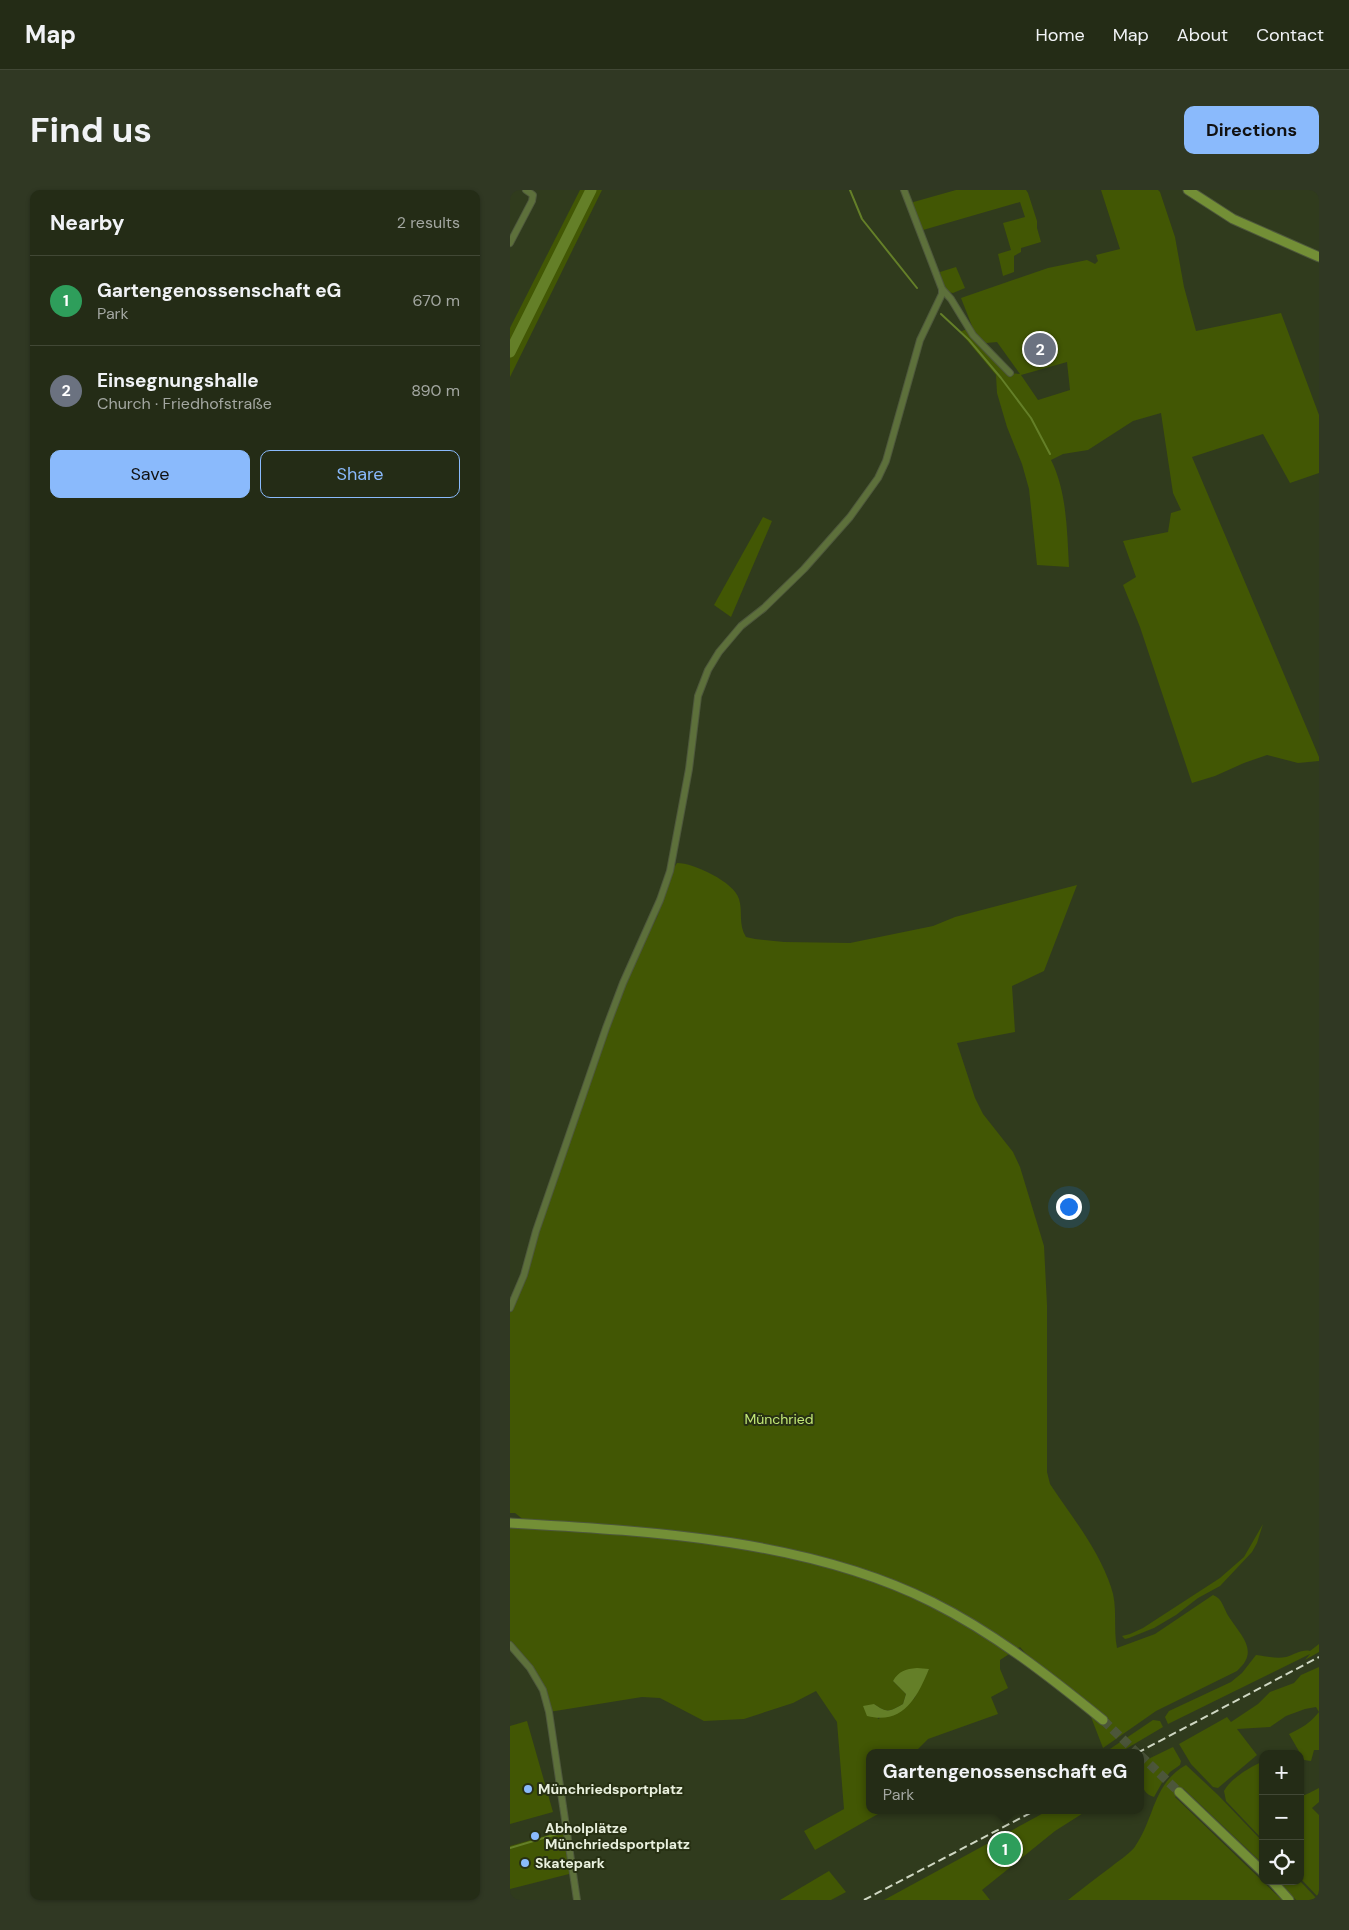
<!DOCTYPE html>
<meta charset="utf-8">
<style>
body{margin:0;font-family:"DM Sans",sans-serif;background:#303823;color:#f1f3f6}
.controls{position:absolute;right:15px;bottom:15px;display:grid;overflow:hidden;border-radius:10px;box-shadow:0 1px 4px #0004}
.controls button{width:45px;height:45px;display:grid;place-items:center;padding:0;border:0;border-bottom:1px solid #414835;background:#242c16;color:#f1f3f6;font:25px sans-serif}
.you{position:absolute;left:558px;top:1016px;width:18px;height:18px;margin:-12px;border:4px solid #fff;border-radius:50%;background:#1a73e8;box-shadow:0 0 0 8px #1a73e833}
.badge{display:grid;place-items:center;width:32px;height:32px;border-radius:50%;background:#8abafc;color:#fff;font-size:16px;font-weight:700}
.pin{position:absolute;translate:-50% -50%;border:2px solid #fff;box-shadow:0 1px 5px #0006}
.popup{position:absolute;left:356px;top:1559px;width:278px;height:65px;box-sizing:border-box;display:grid;place-content:center;border-radius:10px;background:#242c16;filter:drop-shadow(0 1px 4px #0005);font-size:16px;white-space:nowrap;color:#a3a7a1}
.popup b{font-size:19px;color:#f1f3f6}
.popup::after{content:'';position:absolute;left:50%;top:100%;margin-left:-10px;border:10px solid transparent;border-top-color:#242c16}
.list{margin:0;padding:0;list-style:none}
h2{display:flex;justify-content:space-between;align-items:center;height:65px;margin:0;padding:0 20px;font-size:21px}
h2 small{font-size:16px;font-weight:400;color:#a3a7a1}
.list li{display:grid;grid-template-columns:32px 1fr auto;gap:15px;align-items:center;box-sizing:border-box;height:90px;padding:0 20px;border-top:1px solid #414835}
.list b{display:block;font-size:19px;white-space:nowrap}
.list p{margin:0;font-size:16px;white-space:nowrap;color:#a3a7a1}
.list em{font-size:16px;font-style:normal;color:#a3a7a1}
.actions{display:flex;gap:10px;padding:15px 20px}
.actions a{flex:1;padding:11px 0;border:1px solid #8abafc;border-radius:10px;text-align:center;font-size:18px;color:#8abafc}
.actions .main{background:#8abafc;color:#111}
.icon{flex:none;width:28px;height:28px;fill:none;stroke:currentColor;stroke-width:2;stroke-linecap:round;stroke-linejoin:round}
.map{position:relative;flex:none;width:809px;height:1710px;overflow:hidden;border-radius:10px}
header{display:flex;align-items:center;gap:30px;box-sizing:border-box;height:70px;padding:0 25px;background:#242c16;border-bottom:1px solid #414835}
header strong{font-size:24px}
nav{display:flex;gap:28px;margin-inline-start:auto;font-size:18px}
.intro{display:flex;align-items:center;justify-content:space-between;box-sizing:border-box;height:120px;padding:0 30px}
h1{margin:0;font-size:35px}
.button{padding:12px 22px;border-radius:10px;background:#8abafc;color:#111;font-size:18px;font-weight:700}
main{display:flex;gap:30px;padding:0 30px}
aside{flex:1;background:#242c16;border-radius:10px;box-shadow:0 1px 4px #0004}
.map>svg:first-child{display:block}
</style>
<header>
<strong>Map</strong>
<nav><a>Home</a><a>Map</a><a>About</a><a>Contact</a></nav>
</header>
<div class="intro"><h1>Find us</h1><a class="button">Directions</a></div>
<main>
<aside>
<h2>Nearby<small>2 results</small></h2>
<ul class="list">
<li><span class="badge" style="background:#2e9e5b">1</span><div><b>Gartengenossenschaft eG</b><p>Park</p></div><em>670 m</em></li>
<li><span class="badge" style="background:#6b7280">2</span><div><b>Einsegnungshalle</b><p>Church · Friedhofstraße</p></div><em>890 m</em></li>
</ul>
<div class="actions"><a class="main">Save</a><a>Share</a></div>
</aside>
<div class="map">
<svg width="809" height="1710" viewBox="0 0 809 1710">
<rect width="100%" height="100%" fill="#303b1d"/>
<g fill="#425704" fill-rule="evenodd">
<path d="M70 0H92L0 187V138Z"/>
<path d="M446 0H516L518 3 527 31V38L531 52 511 58V62L504 66V82L493 86 488 64 501 60 493 33 515 27 510 12 413 40 400 13Z"/>
<path d="M591 0H648L650 2 665 47 674 97 686 141 771 123 809 225V283L780 293 753 244 682 267 809 567V571L788 573 757 565 734 573 705 586 682 593 630 437 613 395 626 387 613 351 658 342 661 323 671 320 663 303 651 223 623 231 578 260 553 264 541 270C557 302 557 341 559 377L527 375 519 299 512 274 497 237 487 203 486 185 450 142 459 138 499 183 510 184 487 152 476 153 464 141 451 108 538 78 577 70 585 74 588 71 586 65 610 59ZM557 172 560 200 528 210 511 185Z"/>
<path d="M446 77 455 98 443 103 438 102 433 95 430 82Z"/>
<path d="M253 327 262 331 221 427 204 415Z"/>
<path d="M167 673C184 673 224 692 229 709 233 722 228 734 236 747L245 749 274 752 340 753 423 736 445 727 567 695 534 781 502 796 505 842 447 853 465 908 473 924 503 962 510 977 534 1056 537 1115V1282L540 1294C562 1327 589 1360 601 1397 608 1416 603 1438 607 1458L645 1444 703 1405C713 1409 713 1418 719 1427 731 1446 750 1461 727 1481L646 1521 593 1558 581 1527 587 1531 592 1530 593 1524 519 1467 510 1457 490 1470V1479L498 1498 481 1507 488 1524 418 1549 404 1563H360V1620H375L305 1660 294 1641 334 1619 327 1532 306 1501 283 1513 234 1529 194 1531 150 1508 132 1507 39 1522 33 1500 0 1455V1333L19 1334 5 1323H0V1120L114 793 147 727 163 679ZM419 1479 404 1509 368 1529 364 1514C377 1523 379 1522 393 1514L396 1504 383 1491Z"/>
<path d="M753 1334 747 1353 742 1362 710 1396 688 1408 666 1425 644 1438 619 1448 615 1449 612 1446 620 1444 633 1438 710 1388 734 1367Z"/>
<path d="M809 1454V1462L795 1470 800 1464 658 1534 655 1527 659 1521 721 1492 732 1483 746 1465C756 1466 765 1469 776 1467 784 1465 792 1459 800 1461Z"/>
<path d="M809 1477V1560H804L801 1571 794 1570 779 1544C792 1538 800 1533 809 1522L806 1517 795 1519 776 1526 760 1537 727 1539 747 1565 708 1598 703 1597 681 1574 669 1554 717 1527 721 1532 748 1514 760 1502 784 1493 791 1485Z"/>
<path d="M643 1530 650 1531 653 1537 609 1563H594Z"/>
<path d="M17 1531 43 1622 0 1634V1536Z"/>
<path d="M663 1557 671 1571 670 1575 660 1582 653 1591 644 1607C629 1603 630 1585 630 1573Z"/>
<path d="M753 1571V1650L716 1611 714 1601C721 1588 739 1578 753 1571Z"/>
<path d="M676 1575 708 1605 753 1652V1674L673 1598 665 1607 772 1710H558C572 1699 586 1688 601 1677 608 1671 618 1665 624 1658 645 1629 642 1594 676 1575Z"/>
<path d="M809 1598V1612L802 1618 809 1625V1708L790 1688V1606C798 1605 802 1601 809 1598Z"/>
<path d="M539 1620H578L545 1641 472 1700 480 1710H374Z"/>
<path d="M57 1641 63 1683 0 1699V1656L49 1642Z"/>
<path d="M319 1681 336 1702 321 1710H270Z"/>
<path d="M768 1691H790L808 1710H786Z"/>
</g>
<path fill="#647f28" d="M407 1478 419 1479C407 1508 393 1535 357 1526L353 1516 364 1514C377 1523 379 1522 393 1514L396 1504 383 1491C389 1481 395 1479 407 1478Z"/>
<g fill="none" stroke-linecap="round" stroke-linejoin="round">
<g stroke="#647f28" stroke-width="2">
<path d="M340 0 352 29 407 98"/>
<path d="M431 124 459 150 491 188 521 228 540 264"/>
<path d="M0 1658 47 1644"/>
</g>
<path stroke="#647f28" stroke-width="11" d="M0 162 81 0"/>
<g stroke="#4c563a" stroke-width="9" stroke-dasharray="9 4.5" stroke-linecap="butt">
<path d="M593 1530 627 1563"/>
<path d="M630 1565 669 1602"/>
</g>
<g stroke="#4e583c" stroke-width="8">
<g id="minor">
<path d="M394 0 432 99 441 109 463 145 500 183"/>
<path d="M0 53 22 11 23 5 16 0"/>
<path d="M0 1118 14 1085 26 1041 96 838 113 793 150 710 160 681 179 579 188 506 198 480 209 462 231 436 254 418 294 379 340 327 368 288 376 271 410 150 432 104V99"/>
<path d="M0 1455 20 1478 33 1500 39 1522 67 1710"/>
</g>
</g>
<g stroke="#4e583c" stroke-width="11">
<g id="secondary">
<path d="M678 0 723 29 809 67"/>
<path d="M0 1333C138 1341 296 1349 422 1412 484 1443 539 1486 593 1530"/>
<path d="M669 1602 753 1682"/>
<path d="M762 1691 779 1710"/>
</g>
</g>
<use href="#minor" stroke="#5d703b" stroke-width="6"/>
<use href="#secondary" stroke="#738f36" stroke-width="9"/>
<g stroke="#cfd7c3" stroke-width="2" stroke-dasharray="8 4" stroke-linecap="butt">
<path d="M627 1563 809 1467"/>
<path d="M354 1710 526 1620"/>
</g>
</g>
<g fill="#8abafc" stroke="#273013" stroke-width="2">
<circle cx="18" cy="1599" r="5"/>
<circle cx="25" cy="1646" r="5"/>
<circle cx="15" cy="1673" r="5"/>
</g>
<g text-anchor="middle" stroke-width="4" stroke-linejoin="round" paint-order="stroke">
<g font-size="14" fill="#c3e978" stroke="#273013">
<text x="269" y="1234">Münchried</text>
</g>
<g font-size="14" font-weight="bold" fill="#e9f0de" stroke="#273013" text-anchor="start">
<text x="28" y="1604">Münchriedsportplatz</text>
<text x="35" y="1643">Abholplätze<tspan x="35" dy="16">Münchriedsportplatz</tspan></text>
<text x="25" y="1678">Skatepark</text>
</g>
</g>
</svg>
<div class="controls">
<button>+</button>
<button>−</button>
<button><svg class="icon" aria-label="locate" viewBox="0 0 24 24"><circle cx="12" cy="12" r="6"/><path d="M12 2v4M12 18v4M2 12h4M18 12h4"/></svg></button>
</div>
<div class="you"></div>
<div class="pin badge" style="left:495px;top:1659px;background:#2e9e5b">1</div>
<div class="popup"><b>Gartengenossenschaft eG</b>Park</div>
<div class="pin badge" style="left:530px;top:159px;background:#6b7280">2</div>
</div>
</main>
